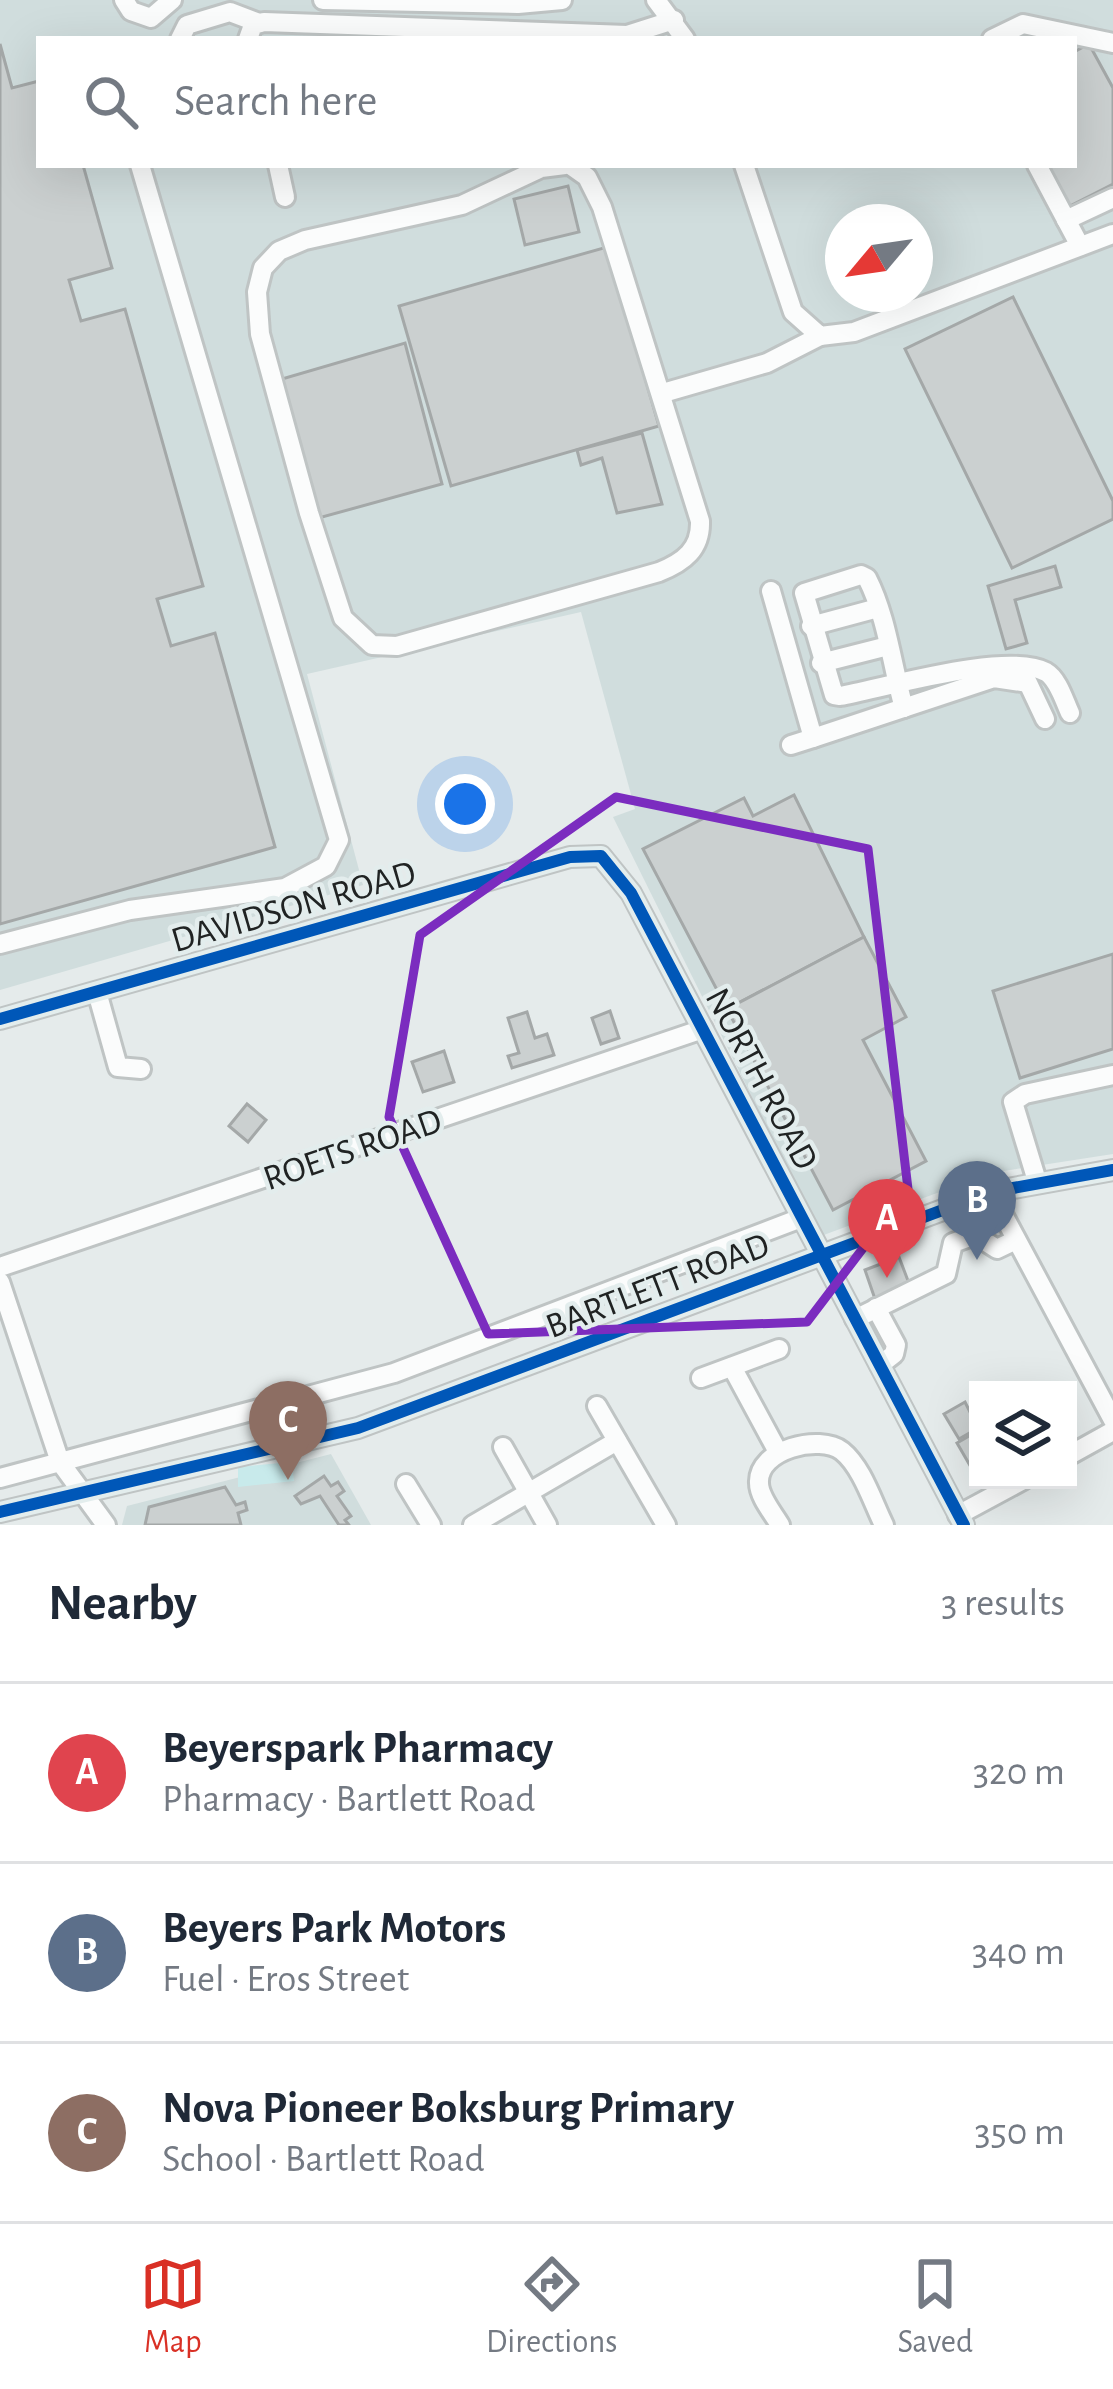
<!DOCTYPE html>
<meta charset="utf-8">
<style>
body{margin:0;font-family:"Alegreya Sans",sans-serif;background:#f6f6f7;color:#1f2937}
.controls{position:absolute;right:36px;bottom:36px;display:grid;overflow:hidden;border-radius:0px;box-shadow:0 12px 48px #0002}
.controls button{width:108px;height:108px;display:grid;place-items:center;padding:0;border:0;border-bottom:3px solid #e0e1e3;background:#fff;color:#1f2937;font:60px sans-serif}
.compass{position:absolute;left:825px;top:204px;width:108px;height:108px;border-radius:50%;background:#fff;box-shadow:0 12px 48px #0002;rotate:241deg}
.you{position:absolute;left:465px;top:804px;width:42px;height:42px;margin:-30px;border:9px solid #fff;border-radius:50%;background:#1a73e8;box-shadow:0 0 0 18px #1a73e833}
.badge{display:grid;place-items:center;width:78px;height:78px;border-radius:50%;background:#d93025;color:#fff;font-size:39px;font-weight:700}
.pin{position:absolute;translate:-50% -99px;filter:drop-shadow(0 3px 6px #0008)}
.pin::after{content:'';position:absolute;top:63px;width:42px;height:36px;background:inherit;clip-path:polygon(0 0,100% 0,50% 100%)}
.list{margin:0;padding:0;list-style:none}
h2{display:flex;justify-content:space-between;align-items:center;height:156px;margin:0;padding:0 48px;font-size:51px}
h2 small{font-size:39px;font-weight:400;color:#747a83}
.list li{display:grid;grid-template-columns:78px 1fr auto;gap:36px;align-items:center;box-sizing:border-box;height:180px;padding:0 48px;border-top:3px solid #e0e1e3}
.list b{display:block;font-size:45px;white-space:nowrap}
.list p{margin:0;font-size:39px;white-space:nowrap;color:#747a83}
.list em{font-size:39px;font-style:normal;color:#747a83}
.icon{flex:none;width:66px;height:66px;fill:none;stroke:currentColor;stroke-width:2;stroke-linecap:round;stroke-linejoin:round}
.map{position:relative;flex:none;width:1113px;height:1525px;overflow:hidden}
.search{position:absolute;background:#fff;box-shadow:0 12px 48px #0002;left:36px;right:36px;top:36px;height:132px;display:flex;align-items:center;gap:30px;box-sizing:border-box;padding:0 42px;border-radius:0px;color:#747a83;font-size:45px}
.sheet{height:696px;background:#fff}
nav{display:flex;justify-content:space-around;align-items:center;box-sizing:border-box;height:168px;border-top:3px solid #e0e1e3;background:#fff;font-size:33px;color:#747a83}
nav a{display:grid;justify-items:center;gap:6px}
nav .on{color:#d93025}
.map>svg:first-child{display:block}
</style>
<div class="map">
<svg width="1113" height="1525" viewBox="0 0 1113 1525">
<rect width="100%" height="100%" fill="#e5ebeb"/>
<g fill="#d0dddd" fill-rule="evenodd">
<path d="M0 0H1113V1154L991 1173 821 1236 613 817 635 809 581 612 307 674 363 885 0 990ZM39 39H1074V165H39ZM843 222H915V294H843Z"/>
<path d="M331 1454 371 1525H122L127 1506Z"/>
</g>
<path fill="#c8eaeb" d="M280 1463 293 1473 294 1481 238 1487V1467Z"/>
<g fill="#cbd0d0" stroke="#a4a8a8" stroke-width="3">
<path d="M0 44 12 88 39 81V165H83L112 268 69 280 81 321 125 309 203 586 157 599 171 646 215 633 275 847 0 924Z"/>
<path d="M1089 44 1113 88V184L1068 207 1046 165H1074V52Z"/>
<path d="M568 186 579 232 525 245 514 199Z"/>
<path d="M607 247 659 426 451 486 399 306Z"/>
<path d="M1013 297 1113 501V519L1012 568 905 349Z"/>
<path d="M405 343 442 484 315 519 275 381Z"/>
<path d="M642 433 662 504 617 513 602 458 581 465 577 450Z"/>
<path d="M1055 566 1061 587 1015 600 1027 643 1006 649 988 586Z"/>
<path d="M794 795 864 937 727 1009 643 849 744 798 753 816Z"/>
<path d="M864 937 906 1017 863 1040 926 1161 833 1210 727 1009Z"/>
<path d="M1113 954V1049L1020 1078 993 991Z"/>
<path d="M610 1011 619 1038 601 1044 592 1018Z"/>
<path d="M527 1012 535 1038 547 1034 554 1055 512 1068 508 1056 519 1053 508 1018Z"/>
<path d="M444 1051 454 1082 423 1092 412 1062Z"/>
<path d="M247 1104 266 1120 248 1142 229 1126Z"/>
<path d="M899 1257 910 1286 875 1299 865 1270Z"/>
<path d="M965 1402 978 1428 959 1439 944 1414Z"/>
<path d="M976 1432 981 1480 979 1481 957 1443Z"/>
<path d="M324 1476 331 1486 338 1482 344 1491 337 1496 351 1516 345 1520 349 1525H339L320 1496 301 1504 295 1496Z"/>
<path d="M225 1487 236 1505 245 1502 247 1510 238 1513 241 1525H145L149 1507Z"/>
</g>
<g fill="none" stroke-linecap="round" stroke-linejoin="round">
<g stroke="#bfc4c4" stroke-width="24">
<g id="minor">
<path d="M124 0 131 11 151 18 172 0"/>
<path d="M323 0 518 4 562 0"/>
<path d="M656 0 685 39"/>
<path d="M180 39 187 25 230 12 259 23"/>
<path d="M248 39 253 25 264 22 627 35 674 20"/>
<path d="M992 39 1023 24 1113 43"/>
<path d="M278 165 285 197"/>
<path d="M565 165 541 168 462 205 305 240 279 251 263 268 257 292 260 334 309 513 343 618 372 645 397 646 659 572C684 562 701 549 700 521L602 207 587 177 570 165"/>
<path d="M744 165 793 312 820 336 854 332 1113 234"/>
<path d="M1037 165 1080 246"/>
<path d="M1066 220 1113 198"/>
<path d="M663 393 767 363 820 336"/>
<path d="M771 591 813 738 791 745"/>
<path d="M811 626 878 608"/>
<path d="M821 663 888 646"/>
<path d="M904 708C892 666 887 617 867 578L861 575 804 593 834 695 840 696C884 688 1008 651 1046 672 1058 679 1064 700 1070 713"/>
<path d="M813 738 994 678 1028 683 1045 719"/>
<path d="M0 944 130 910 285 888 326 866 339 840 140 165"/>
<path d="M97 992 118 1067 141 1069"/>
<path d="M0 1019 570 857 601 856 631 893 964 1525"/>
<path d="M1037 1181 1013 1102 1025 1094 1113 1075"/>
<path d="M991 1192 1113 1420"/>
<path d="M0 1267 703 1029"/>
<path d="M0 1282 60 1462 106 1525"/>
<path d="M876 1308 896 1345 894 1354 880 1365"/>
<path d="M855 1319 946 1274 953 1243 975 1235 997 1249 1016 1240"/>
<path d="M732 1367 778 1452"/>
<path d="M701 1378 779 1349"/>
<path d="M597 1406 666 1525"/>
<path d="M503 1447 547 1525"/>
<path d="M1068 1456 1113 1431"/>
<path d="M0 1478 394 1373 801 1218"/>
<path d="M406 1484 431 1525"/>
<path d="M0 1512 358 1428 991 1192 1113 1170"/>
<path d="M958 1515 1023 1480"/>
<path d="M473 1525 617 1441"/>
<path d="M780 1525C773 1513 759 1497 759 1483 757 1449 820 1434 842 1451 862 1467 873 1503 884 1525"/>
</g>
</g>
<use href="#minor" stroke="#fbfcfc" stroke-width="18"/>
<g stroke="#e3eded" stroke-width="20">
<g id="cycleway">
<path d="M0 1019 570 857 601 856 631 893 964 1525"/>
<path d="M0 1512 358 1428 991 1192 1113 1170"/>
</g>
</g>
<use href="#cycleway" stroke="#0057b8" stroke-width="12"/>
</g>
<path fill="none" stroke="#7b2cbf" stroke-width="9" stroke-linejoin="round" d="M616 797 868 849 908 1189 807 1322 488 1334 389 1117 420 935Z"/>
<g text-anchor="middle" stroke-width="9" stroke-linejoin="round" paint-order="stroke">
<g font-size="36" fill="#202323" stroke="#e3eded">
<text transform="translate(293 905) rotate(-16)" y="13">DAVIDSON ROAD</text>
<text transform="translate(763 1078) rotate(62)" y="13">NORTH ROAD</text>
<text transform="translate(352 1148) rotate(-19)" y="13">ROETS ROAD</text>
<text transform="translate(657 1284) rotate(-21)" y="13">BARTLETT ROAD</text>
</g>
</g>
</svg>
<div class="controls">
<button><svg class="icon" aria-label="layers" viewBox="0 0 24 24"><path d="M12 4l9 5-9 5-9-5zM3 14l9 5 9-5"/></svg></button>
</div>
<svg class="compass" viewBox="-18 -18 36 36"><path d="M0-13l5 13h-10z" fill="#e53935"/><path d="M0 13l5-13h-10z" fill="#747a83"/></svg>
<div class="you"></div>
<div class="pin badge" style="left:887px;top:1278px;background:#e0444e">A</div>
<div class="pin badge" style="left:977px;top:1260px;background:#5c6f8a">B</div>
<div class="pin badge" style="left:288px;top:1480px;background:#8d6e63">C</div>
<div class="search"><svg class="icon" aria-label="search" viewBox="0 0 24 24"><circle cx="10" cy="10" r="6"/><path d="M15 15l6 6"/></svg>Search here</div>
</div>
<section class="sheet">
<h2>Nearby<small>3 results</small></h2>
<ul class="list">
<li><span class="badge" style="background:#e0444e">A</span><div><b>Beyerspark Pharmacy</b><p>Pharmacy · Bartlett Road</p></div><em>320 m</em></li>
<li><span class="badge" style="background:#5c6f8a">B</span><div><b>Beyers Park Motors</b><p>Fuel · Eros Street</p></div><em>340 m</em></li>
<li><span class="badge" style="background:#8d6e63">C</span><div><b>Nova Pioneer Boksburg Primary</b><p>School · Bartlett Road</p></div><em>350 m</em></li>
</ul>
</section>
<nav>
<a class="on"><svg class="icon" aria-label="map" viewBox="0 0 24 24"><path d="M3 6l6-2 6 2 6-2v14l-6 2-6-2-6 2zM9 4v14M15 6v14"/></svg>Map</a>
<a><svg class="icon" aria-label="directions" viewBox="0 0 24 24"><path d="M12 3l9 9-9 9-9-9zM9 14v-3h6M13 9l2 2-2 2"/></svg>Directions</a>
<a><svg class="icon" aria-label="saved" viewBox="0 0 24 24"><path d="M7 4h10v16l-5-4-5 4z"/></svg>Saved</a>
</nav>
